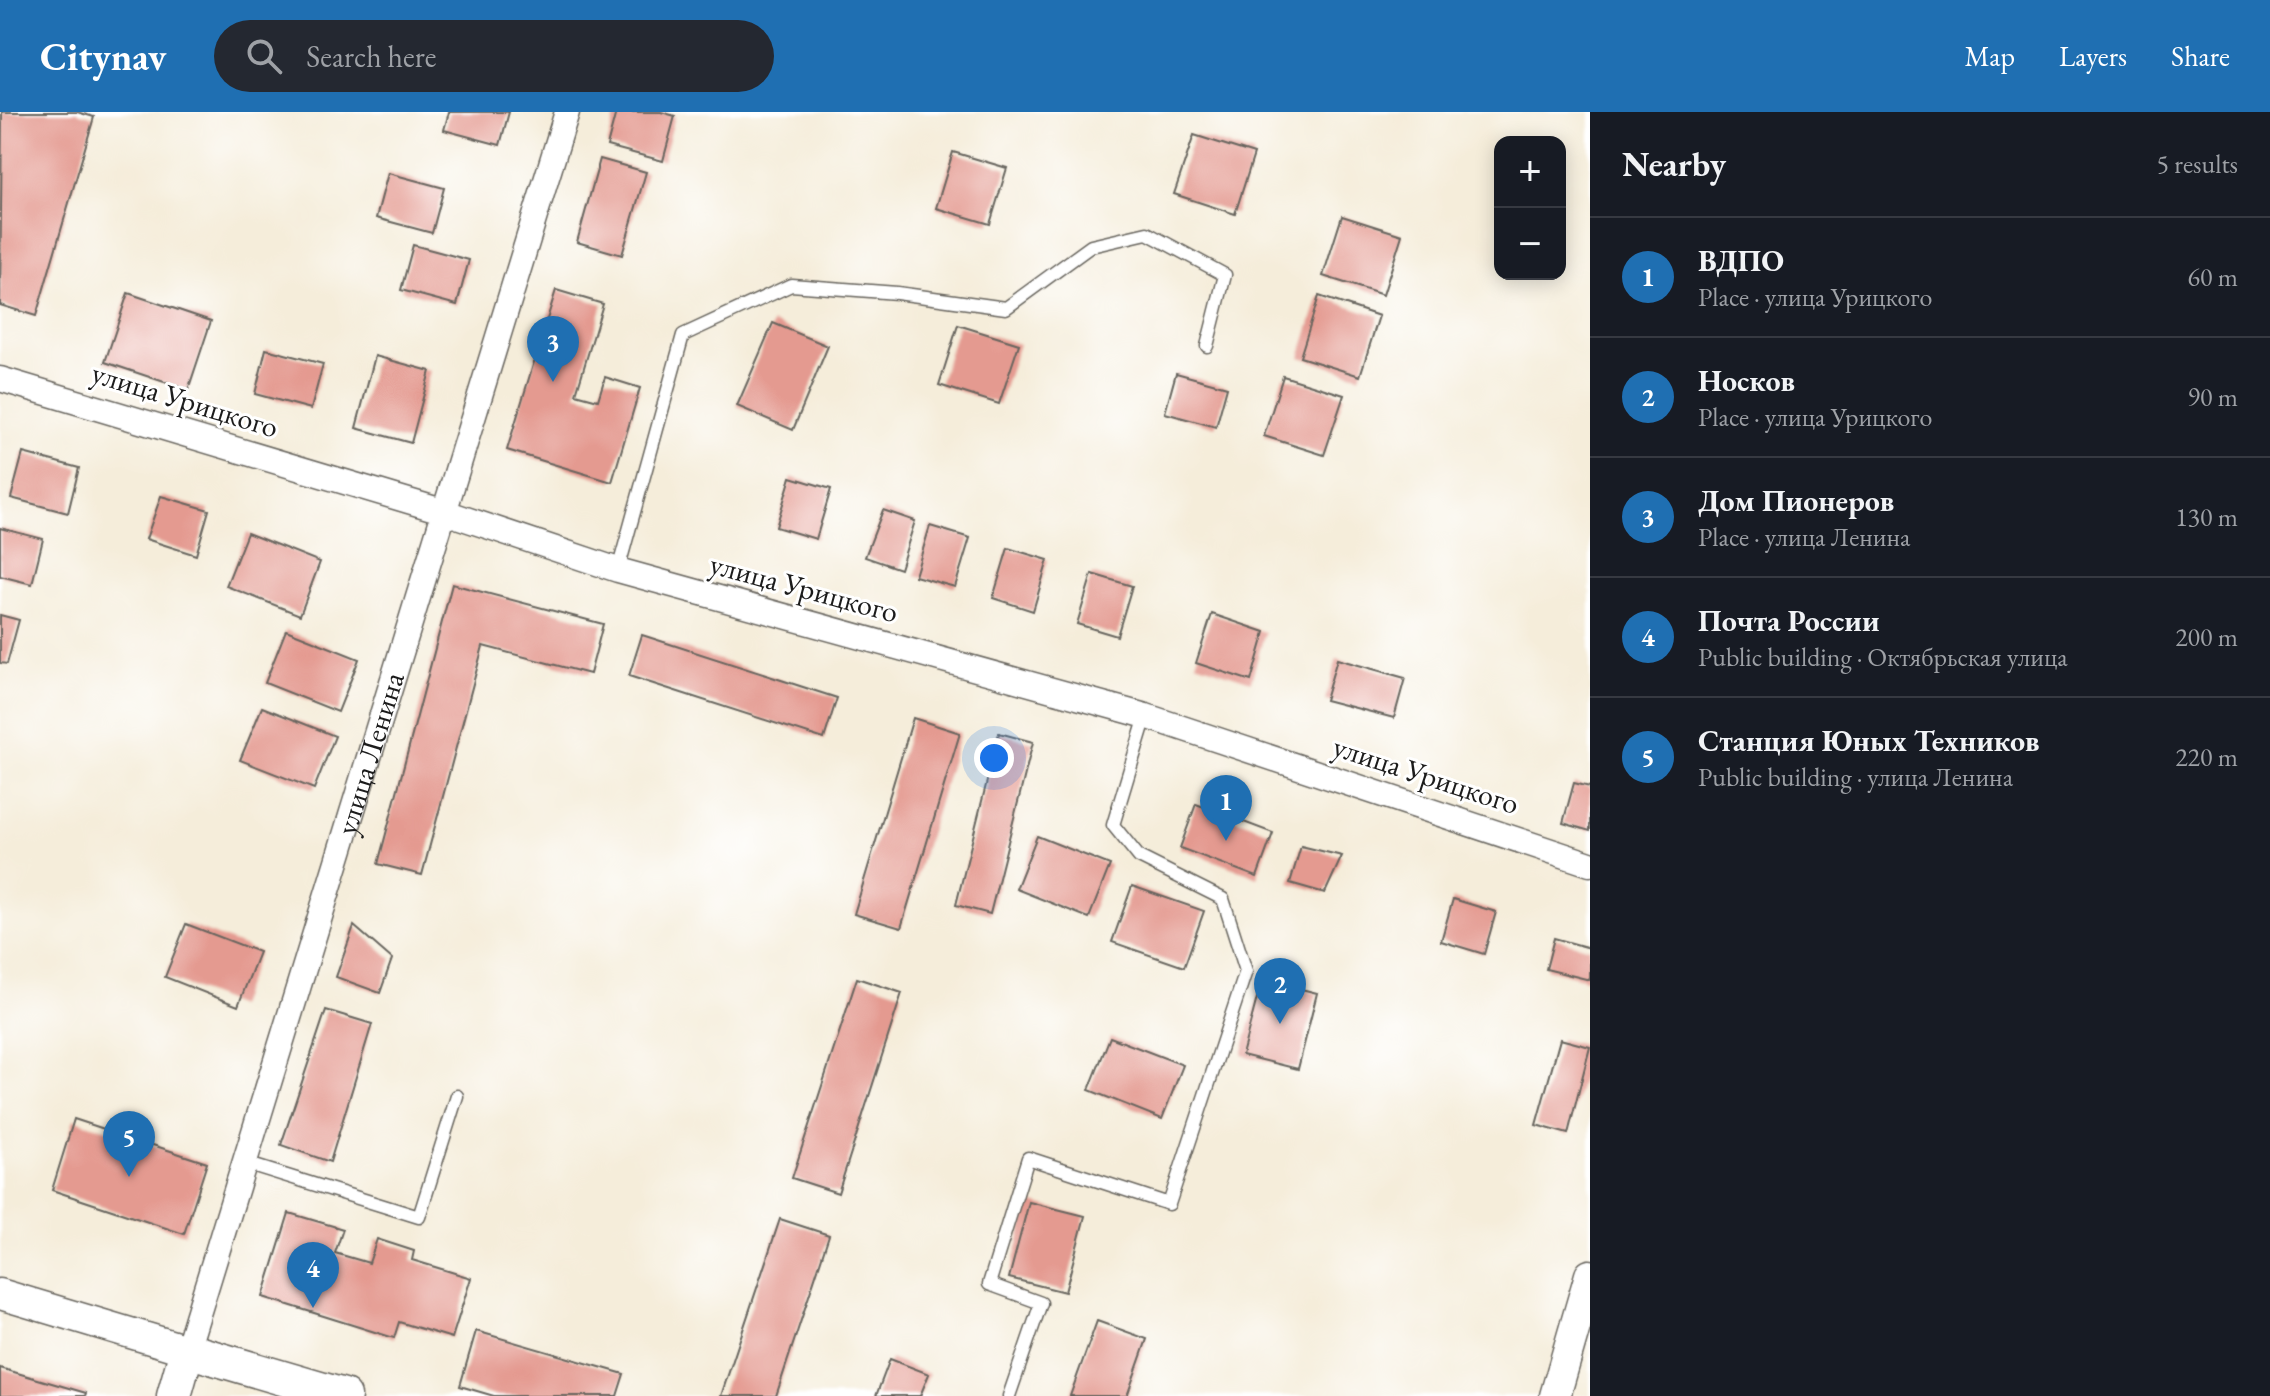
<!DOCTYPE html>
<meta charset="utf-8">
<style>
body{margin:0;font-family:"EB Garamond",serif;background:#242831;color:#f1f3f6}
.controls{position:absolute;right:24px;top:24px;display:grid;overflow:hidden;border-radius:16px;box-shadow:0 4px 20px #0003}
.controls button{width:72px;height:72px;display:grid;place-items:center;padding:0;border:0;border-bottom:2px solid #363941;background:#171b24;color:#f1f3f6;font:40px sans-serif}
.you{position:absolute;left:994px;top:646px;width:28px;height:28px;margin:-20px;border:6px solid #fff;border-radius:50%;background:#1a73e8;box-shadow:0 0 0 12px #1a73e833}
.badge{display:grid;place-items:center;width:52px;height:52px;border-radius:50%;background:#1f6fb2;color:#fff;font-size:26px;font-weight:700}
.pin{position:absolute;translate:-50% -66px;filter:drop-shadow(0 2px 4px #0008)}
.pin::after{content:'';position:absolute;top:42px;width:28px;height:24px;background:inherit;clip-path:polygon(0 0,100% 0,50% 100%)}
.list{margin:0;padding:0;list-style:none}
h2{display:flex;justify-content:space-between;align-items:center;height:104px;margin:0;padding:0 32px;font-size:34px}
h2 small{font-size:26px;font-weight:400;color:#9ea1a6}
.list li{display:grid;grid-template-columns:52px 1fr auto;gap:24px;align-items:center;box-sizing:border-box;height:120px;padding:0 32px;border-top:2px solid #363941}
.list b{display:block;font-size:30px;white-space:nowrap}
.list p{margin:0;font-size:26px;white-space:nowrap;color:#9ea1a6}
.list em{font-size:26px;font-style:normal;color:#9ea1a6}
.icon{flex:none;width:44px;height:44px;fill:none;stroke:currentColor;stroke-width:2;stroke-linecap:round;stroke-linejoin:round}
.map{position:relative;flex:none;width:1590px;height:1284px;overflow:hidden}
header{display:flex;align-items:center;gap:48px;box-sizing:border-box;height:112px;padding:0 40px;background:#1f6fb2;color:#fff}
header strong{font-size:38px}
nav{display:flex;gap:44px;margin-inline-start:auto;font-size:28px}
.search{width:560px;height:72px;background:#242831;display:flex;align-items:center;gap:20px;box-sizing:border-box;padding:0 28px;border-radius:44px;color:#9ea1a6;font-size:30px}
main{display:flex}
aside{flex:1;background:#171b24}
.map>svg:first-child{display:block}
</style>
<header>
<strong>Citynav</strong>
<div class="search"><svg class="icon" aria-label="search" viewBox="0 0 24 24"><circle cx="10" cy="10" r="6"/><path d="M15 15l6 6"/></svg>Search here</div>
<nav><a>Map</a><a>Layers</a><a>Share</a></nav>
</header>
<main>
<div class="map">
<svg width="1590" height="1284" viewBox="0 0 1590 1284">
<rect width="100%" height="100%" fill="#fff"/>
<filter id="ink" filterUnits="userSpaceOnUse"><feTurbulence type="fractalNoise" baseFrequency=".0125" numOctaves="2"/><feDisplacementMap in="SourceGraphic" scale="16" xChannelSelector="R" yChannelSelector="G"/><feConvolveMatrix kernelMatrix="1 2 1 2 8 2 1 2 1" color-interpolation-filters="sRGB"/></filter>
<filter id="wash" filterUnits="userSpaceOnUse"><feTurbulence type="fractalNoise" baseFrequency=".006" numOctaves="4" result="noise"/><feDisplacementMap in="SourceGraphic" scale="32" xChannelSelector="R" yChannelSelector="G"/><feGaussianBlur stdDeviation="1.8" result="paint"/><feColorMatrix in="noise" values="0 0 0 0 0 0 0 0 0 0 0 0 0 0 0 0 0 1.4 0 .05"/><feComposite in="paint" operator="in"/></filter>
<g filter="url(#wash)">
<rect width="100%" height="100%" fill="#f5edda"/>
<g id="blocks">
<g fill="#e49a90">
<path d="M2 0H77L94 5 36 204 0 193Z"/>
<path d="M449 0H509L500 33 444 18Z"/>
<path d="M616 0H661L675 4 663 49 607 34Z"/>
<path d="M1194 23 1254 42 1235 102 1174 82Z"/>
<path d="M953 40 1007 56 990 112 936 96Z"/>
<path d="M600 47 646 60 622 143 577 130Z"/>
<path d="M388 61 444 76 432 121 376 106Z"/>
<path d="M1342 104 1402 123 1383 183 1323 164Z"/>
<path d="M413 133 469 148 457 193 401 178Z"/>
<path d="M556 178 603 192 576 282 598 288 605 265 640 276 612 370 507 338Z"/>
<path d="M128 181 211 209 188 278 105 250Z"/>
<path d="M1319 184 1379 204 1360 264 1300 245Z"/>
<path d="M773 211 828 234 793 318 737 294Z"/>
<path d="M958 213 1019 232 999 292 939 273Z"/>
<path d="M266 237 323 252 311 297 255 282Z"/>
<path d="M375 244 430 259 411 331 356 316Z"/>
<path d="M1176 261 1227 275 1216 315 1165 301Z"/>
<path d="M1283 264 1344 283 1324 343 1264 324Z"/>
<path d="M23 341 79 356 68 401 11 386Z"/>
<path d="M791 365 831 377 816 427 776 415Z"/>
<path d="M161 384 209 398 196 443 146 427Z"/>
<path d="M883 398 915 409 900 457 865 445Z"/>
<path d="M930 414 970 426 955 475 915 464Z"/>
<path d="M0 416 43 427 32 472 0 464Z"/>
<path d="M247 421 320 450 300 503 226 474Z"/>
<path d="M1008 436 1048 448 1033 499 993 486Z"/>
<path d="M1092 462 1132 474 1117 524 1077 512Z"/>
<path d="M452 472 603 512 590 562 483 534 422 763 378 752Z"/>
<path d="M1212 502 1265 520 1251 569 1196 551Z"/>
<path d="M0 503 19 508 7 552 0 551Z"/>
<path d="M286 518 359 547 338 600 265 571Z"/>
<path d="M642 523 837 586 824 627 629 564Z"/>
<path d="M1337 547 1405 566 1394 606 1325 588Z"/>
<path d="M262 595 335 624 314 677 240 648Z"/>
<path d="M913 606 960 621 901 816 854 802Z"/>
<path d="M999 621 1033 630 990 802 956 793Z"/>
<path d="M1574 671 1590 675V719L1563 711Z"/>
<path d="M1196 692 1273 721 1257 765 1180 736Z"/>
<path d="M1037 724 1110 753 1089 806 1016 777Z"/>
<path d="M1301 734 1342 744 1325 781 1290 771Z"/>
<path d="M1132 774 1204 799 1184 855 1112 830Z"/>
<path d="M1453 787 1496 800 1484 842 1441 829Z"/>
<path d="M186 812 259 840 238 894 165 865Z"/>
<path d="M354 814 392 847 380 881 336 865Z"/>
<path d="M1554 826 1590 836V868L1546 857Z"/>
<path d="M857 866 902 881 838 1081 792 1066Z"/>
<path d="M1262 867 1317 881 1298 957 1242 943Z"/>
<path d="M326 898 372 912 330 1050 281 1033Z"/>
<path d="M1110 925 1183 953 1162 1007 1089 978Z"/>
<path d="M1560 927 1590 935 1568 1022 1536 1013Z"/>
<path d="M74 1007 207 1051 184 1122 52 1078Z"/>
<path d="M1029 1090 1085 1104 1065 1180 1009 1166Z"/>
<path d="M289 1101 343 1117 335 1141 369 1151 377 1127 414 1139 412 1148 471 1166 452 1226 399 1210 394 1226 263 1185Z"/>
<path d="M780 1107 829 1123 776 1284H721Z"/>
<path d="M1097 1209 1147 1227 1127 1284H1070Z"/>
<path d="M476 1219 624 1262 617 1284H494L460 1274Z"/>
<path d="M890 1247 929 1262 920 1284H876Z"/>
<path d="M0 1256 86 1281 85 1284H0Z"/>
</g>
</g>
</g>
<g filter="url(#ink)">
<use href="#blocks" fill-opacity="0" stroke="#68655e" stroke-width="2"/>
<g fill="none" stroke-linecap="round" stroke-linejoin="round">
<g stroke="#68655e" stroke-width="15">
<g id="service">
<path d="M618 458 683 223 791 173 897 181 1006 196 1091 134 1147 121 1225 163 1207 234"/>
<path d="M245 1051 419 1105 457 984"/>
<path d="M1009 1284 1041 1191 989 1172 1028 1046 1169 1092 1246 859 1223 787 1139 745 1113 713 1146 604"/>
</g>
</g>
<g stroke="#68655e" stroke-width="27">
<g id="minor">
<path d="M0 267 442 399 618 458 1146 604 1590 752"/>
<path id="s1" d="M187 1238 567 0"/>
</g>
</g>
<g stroke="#68655e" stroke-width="33">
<g id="tertiary">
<path d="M0 1182 187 1238"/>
<path d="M1555 1284 1590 1163"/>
</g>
</g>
<g stroke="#68655e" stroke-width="37">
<path id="secondary" d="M174 1284 187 1238 344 1284"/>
</g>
<use href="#service" stroke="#fff" stroke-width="12"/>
<use href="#minor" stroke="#fff" stroke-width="24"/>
<use href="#tertiary" stroke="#fff" stroke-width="30"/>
<use href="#secondary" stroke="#fff" stroke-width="34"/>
</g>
</g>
<g text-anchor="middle" stroke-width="6" stroke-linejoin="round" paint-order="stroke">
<g font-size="30" fill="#1c1c1c" stroke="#fff">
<text transform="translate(185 288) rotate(17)" y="10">улица Урицкого</text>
<text transform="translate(804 476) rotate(15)" y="10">улица Урицкого</text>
<text dy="10" stroke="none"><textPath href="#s1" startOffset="624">улица Ленина</textPath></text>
<text transform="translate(1426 663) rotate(18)" y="10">улица Урицкого</text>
</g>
</g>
</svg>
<div class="controls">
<button>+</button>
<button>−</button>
</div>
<div class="you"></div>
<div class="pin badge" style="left:1226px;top:729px">1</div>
<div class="pin badge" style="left:1280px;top:912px">2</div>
<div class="pin badge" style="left:553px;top:270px">3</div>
<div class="pin badge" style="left:313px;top:1196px">4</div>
<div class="pin badge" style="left:129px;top:1065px">5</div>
</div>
<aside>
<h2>Nearby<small>5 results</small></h2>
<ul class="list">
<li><span class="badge">1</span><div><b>ВДПО</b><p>Place · улица Урицкого</p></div><em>60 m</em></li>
<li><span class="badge">2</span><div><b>Носков</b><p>Place · улица Урицкого</p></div><em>90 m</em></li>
<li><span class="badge">3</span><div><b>Дом Пионеров</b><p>Place · улица Ленина</p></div><em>130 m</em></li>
<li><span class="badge">4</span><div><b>Почта России</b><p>Public building · Октябрьская улица</p></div><em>200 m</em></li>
<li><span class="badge">5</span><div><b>Станция Юных Техников</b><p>Public building · улица Ленина</p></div><em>220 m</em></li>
</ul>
</aside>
</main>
